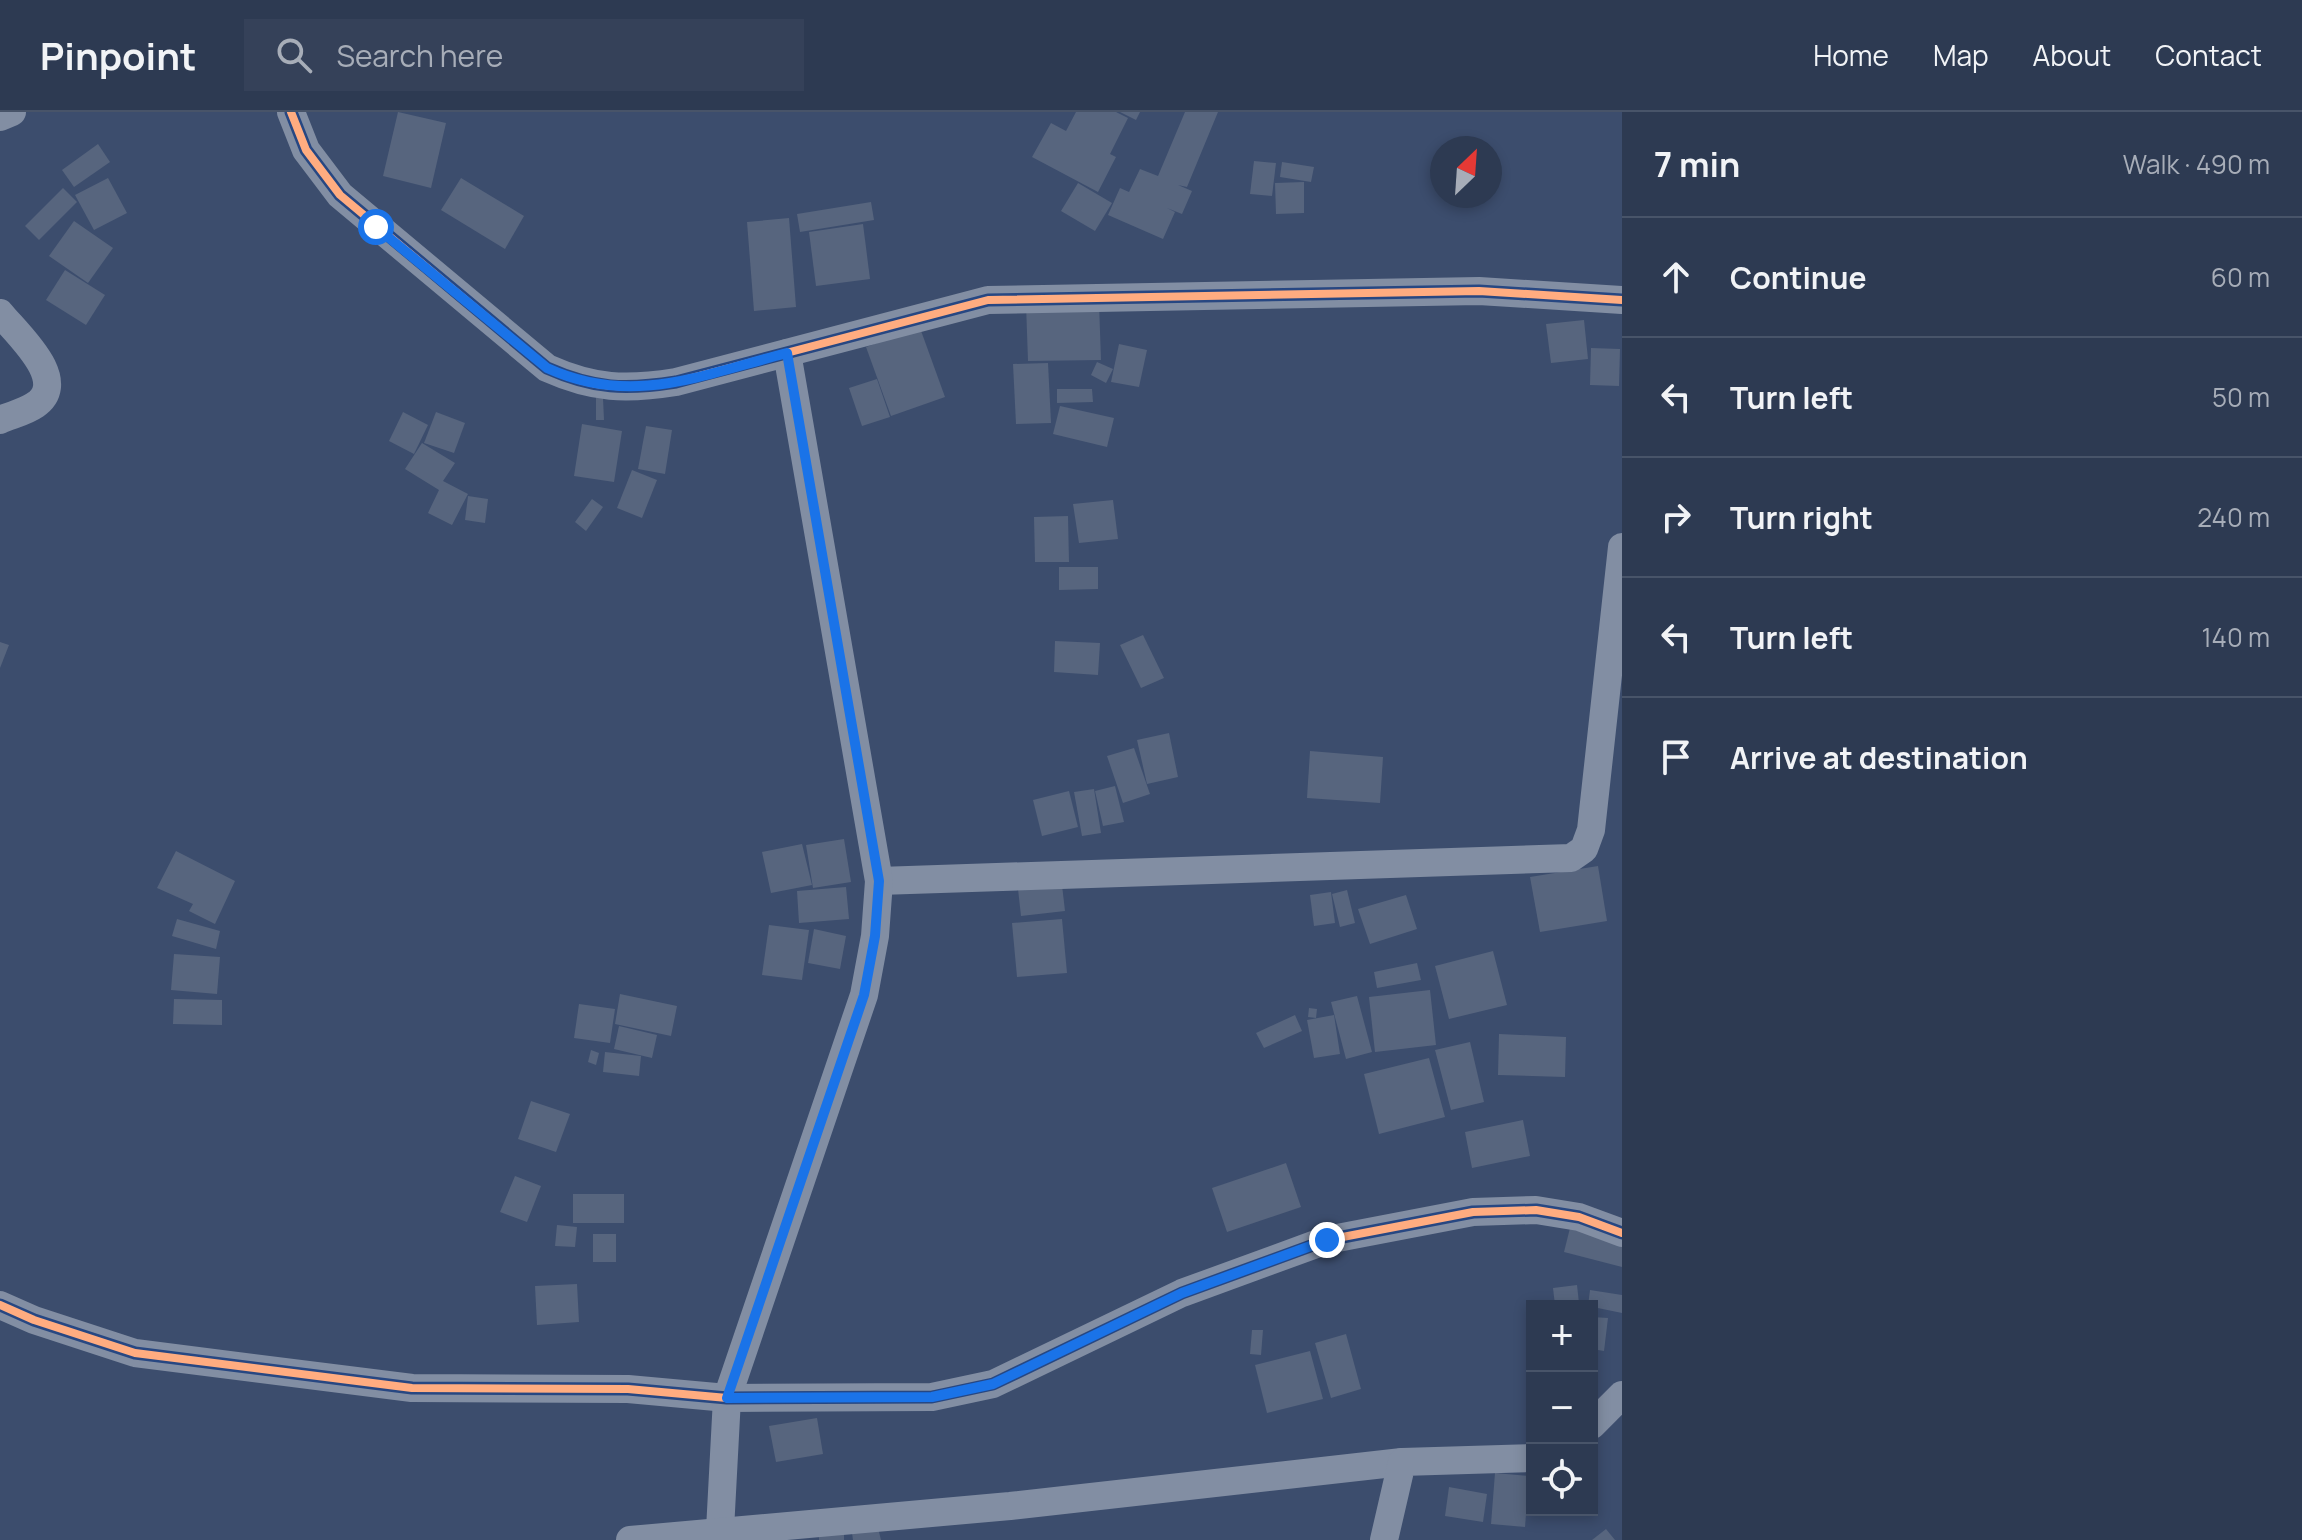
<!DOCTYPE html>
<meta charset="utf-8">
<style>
body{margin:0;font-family:Manrope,sans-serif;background:#354159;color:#f1f3f6}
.controls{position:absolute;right:24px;bottom:24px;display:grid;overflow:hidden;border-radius:0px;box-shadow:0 4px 12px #0003}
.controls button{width:72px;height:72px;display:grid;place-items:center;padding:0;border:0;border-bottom:2px solid #485469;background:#2d3a52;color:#f1f3f6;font:40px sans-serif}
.compass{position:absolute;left:1430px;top:24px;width:72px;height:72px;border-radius:50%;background:#2d3a52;box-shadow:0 4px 12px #0003;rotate:25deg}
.stop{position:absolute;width:24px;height:24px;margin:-18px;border:6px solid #1a73e8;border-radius:50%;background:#fff}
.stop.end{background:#1a73e8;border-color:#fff;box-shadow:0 2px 8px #0008}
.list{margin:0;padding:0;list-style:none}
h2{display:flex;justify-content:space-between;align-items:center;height:104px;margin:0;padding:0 32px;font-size:34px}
h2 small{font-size:26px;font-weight:400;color:#a7adb8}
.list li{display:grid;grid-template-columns:52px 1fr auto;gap:24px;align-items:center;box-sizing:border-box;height:120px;padding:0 32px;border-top:2px solid #485469}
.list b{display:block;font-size:30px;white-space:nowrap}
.list em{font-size:26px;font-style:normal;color:#a7adb8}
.icon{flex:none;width:44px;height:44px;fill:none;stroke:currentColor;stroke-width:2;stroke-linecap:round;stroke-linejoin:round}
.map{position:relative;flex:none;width:1622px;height:1428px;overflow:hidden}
header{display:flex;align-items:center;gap:48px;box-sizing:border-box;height:112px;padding:0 40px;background:#2d3a52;border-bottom:2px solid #485469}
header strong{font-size:38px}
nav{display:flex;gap:44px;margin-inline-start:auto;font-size:28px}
.search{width:560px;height:72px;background:#354159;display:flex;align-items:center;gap:20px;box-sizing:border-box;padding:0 28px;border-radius:0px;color:#a7adb8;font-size:30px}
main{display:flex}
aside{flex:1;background:#2d3a52}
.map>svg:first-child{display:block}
</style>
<header>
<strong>Pinpoint</strong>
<div class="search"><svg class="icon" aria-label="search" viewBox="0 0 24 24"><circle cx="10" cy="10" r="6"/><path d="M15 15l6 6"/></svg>Search here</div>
<nav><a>Home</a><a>Map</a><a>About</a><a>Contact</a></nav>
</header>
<main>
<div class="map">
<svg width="1622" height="1428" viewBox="0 0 1622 1428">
<rect width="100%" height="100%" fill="#3c4d6d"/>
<g fill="#57657e">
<path d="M398 0 446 11 431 76 383 64Z"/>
<path d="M1076 0H1116L1128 6 1110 42 1116 45 1098 80 1032 45 1051 11 1066 19Z"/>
<path d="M1120 0H1140L1136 8Z"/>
<path d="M1185 0H1218L1187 75 1178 73 1192 79 1182 102 1167 96 1175 100 1163 127 1108 103 1120 76 1129 80 1140 57 1158 64Z"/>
<path d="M98 32 110 50 74 75 62 58Z"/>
<path d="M1254 49 1276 51 1272 84 1250 82Z"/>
<path d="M1282 50 1314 55 1311 70 1280 65Z"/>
<path d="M108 66 127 101 94 118 75 83Z"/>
<path d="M461 66 524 104 505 137 441 98Z"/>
<path d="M1304 70V101L1276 102 1275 71Z"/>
<path d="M1078 71 1112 91 1095 119 1061 99Z"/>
<path d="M63 76 77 90 39 128 25 114Z"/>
<path d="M871 90 874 108 800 120 797 102Z"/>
<path d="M789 106 796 195 754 199 747 110Z"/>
<path d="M74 109 113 136 88 171 49 144Z"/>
<path d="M863 112 870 167 816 174 809 120Z"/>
<path d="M65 158 105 183 86 213 46 188Z"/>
<path d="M1099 191 1101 248 1028 249 1026 192Z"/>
<path d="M1584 208 1588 247 1551 251 1546 212Z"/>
<path d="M920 216 945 285 891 304 866 235Z"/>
<path d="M1119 232 1147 238 1139 275 1111 270Z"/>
<path d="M1591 236 1620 237 1619 274 1590 273Z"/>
<path d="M1097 250 1113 257 1106 271 1091 263Z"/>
<path d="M1048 251 1051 311 1016 312 1013 252Z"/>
<path d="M877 267 890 305 862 314 849 276Z"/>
<path d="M1057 277H1092L1093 290 1057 291Z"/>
<path d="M596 285 603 286 604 308H596Z"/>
<path d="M1060 294 1114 306 1107 335 1053 322Z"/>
<path d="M403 300 428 313 414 342 389 329Z"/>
<path d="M436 300 465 311 454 341 424 331Z"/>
<path d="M582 312 622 319 614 370 574 364Z"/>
<path d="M646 314 672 318 665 362 638 357Z"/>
<path d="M422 331 455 351 443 369 468 382 452 413 428 401 439 378 405 357Z"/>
<path d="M632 358 657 368 642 406 617 396Z"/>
<path d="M468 384 488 387 485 411 465 408Z"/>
<path d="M592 387 603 395 586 419 575 410Z"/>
<path d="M1113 388 1118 427 1079 431 1073 392Z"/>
<path d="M1068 404 1069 450H1035L1034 405Z"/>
<path d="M1059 455H1098V477L1059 478Z"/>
<path d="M1143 523 1164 566 1141 576 1120 533Z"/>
<path d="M1055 529 1100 531 1098 563 1054 560Z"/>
<path d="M0 530 9 533 0 556Z"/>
<path d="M1169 621 1178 665 1147 672 1137 628Z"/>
<path d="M1134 636 1150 682 1123 691 1107 644Z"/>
<path d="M1310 639 1383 645 1380 691 1307 686Z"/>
<path d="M1115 674 1124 710 1103 714 1095 679Z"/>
<path d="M1094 677 1101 721 1082 724 1074 680Z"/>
<path d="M1069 679 1078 715 1042 724 1033 688Z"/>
<path d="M844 727 851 770 813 776 806 733Z"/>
<path d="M802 732 812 773 771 781 762 740Z"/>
<path d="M176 739 235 769 215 812 189 799 193 792 157 776Z"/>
<path d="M1598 754 1607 809 1540 820 1530 765Z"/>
<path d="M1062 773 1065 799 1021 804 1018 777Z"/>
<path d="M846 775 849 807 799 811 797 779Z"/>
<path d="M1347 778 1355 811 1340 815 1332 782Z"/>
<path d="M1331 780 1335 811 1314 814 1310 783Z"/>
<path d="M1406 783 1417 817 1370 832 1358 797Z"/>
<path d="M177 807 220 819 216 837 172 824Z"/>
<path d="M1062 807 1067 861 1017 865 1012 811Z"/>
<path d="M769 813 809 818 802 868 762 863Z"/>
<path d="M814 817 846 824 840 857 808 851Z"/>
<path d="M1493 839 1507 893 1449 907 1435 854Z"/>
<path d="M174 842 220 845 217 882 171 878Z"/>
<path d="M1417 851 1421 868 1377 876 1374 860Z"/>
<path d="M1430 878 1436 933 1375 940 1369 885Z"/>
<path d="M620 882 677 894 671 924 615 912Z"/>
<path d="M1357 884 1372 940 1346 947 1331 890Z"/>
<path d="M174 887 222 888V913L173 912Z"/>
<path d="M579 892 615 897 610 931 574 926Z"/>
<path d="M1309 896 1317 897 1316 906 1308 905Z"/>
<path d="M1295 903 1302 919 1264 936 1256 921Z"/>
<path d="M1334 903 1340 942 1314 946 1307 908Z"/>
<path d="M619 914 657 923 652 946 614 937Z"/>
<path d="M1499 922 1566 925 1565 965 1498 963Z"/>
<path d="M1470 930 1484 990 1451 998 1435 938Z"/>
<path d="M591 938 599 941 596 953 588 950Z"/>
<path d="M605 940 641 944 639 964 603 960Z"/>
<path d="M1429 946 1445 1005 1379 1022 1364 962Z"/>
<path d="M531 989 570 1002 556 1040 518 1027Z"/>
<path d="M1523 1008 1530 1044 1472 1056 1465 1020Z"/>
<path d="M1286 1051 1301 1095 1227 1120 1212 1076Z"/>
<path d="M515 1064 541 1074 527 1110 500 1100Z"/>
<rect x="573" y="1082" width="51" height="29"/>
<path d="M1575 1096 1622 1108V1155L1564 1140Z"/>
<path d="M557 1113 577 1115 575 1135 555 1134Z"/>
<rect x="593" y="1122" width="23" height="28"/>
<path d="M577 1172 579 1210 537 1213 535 1174Z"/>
<path d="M1577 1173 1579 1191 1555 1193 1553 1176Z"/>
<path d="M1590 1178 1622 1183V1201L1588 1194Z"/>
<path d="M1592 1205 1608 1206 1604 1239 1592 1237Z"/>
<path d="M1252 1218H1263L1261 1243 1250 1242Z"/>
<path d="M1346 1222 1361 1277 1331 1286 1315 1231Z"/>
<path d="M1310 1239 1323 1287 1267 1301 1255 1253Z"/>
<path d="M817 1306 823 1342 776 1350 769 1314Z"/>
<path d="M1495 1361 1529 1364 1525 1415 1491 1412Z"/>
<path d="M1449 1375 1487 1382 1483 1410 1445 1404Z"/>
<path d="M878 1416 881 1428H853L852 1421Z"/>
<path d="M1606 1417 1615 1428H1592Z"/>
<path d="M844 1419V1428H819V1421Z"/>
</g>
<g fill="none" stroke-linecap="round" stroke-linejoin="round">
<g stroke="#828ea3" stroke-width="28">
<path d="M291 0 306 38 340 83 547 256C594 277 626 278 676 270L988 188 1479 179 1622 188"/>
<path d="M0 5 12 0"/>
<path d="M0 201C17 222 71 269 35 293 25 300 11 303 0 308"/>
<path d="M879 769 1571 746 1584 737 1591 718 1622 435"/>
<path d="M0 1193 34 1208 135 1241 412 1276 628 1277 727 1286 932 1285 993 1272 1182 1181 1327 1128 1473 1100 1536 1098 1579 1105 1622 1121"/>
<path d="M1592 1313 1622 1283"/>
<path d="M720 1418 727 1286 864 883 875 824 879 769 787 241"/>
<path d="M630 1428 1010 1394 1402 1350"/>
<path d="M1384 1428 1402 1350 1532 1346"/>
</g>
<g stroke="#274782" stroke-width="13">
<g id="cycleway">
<path d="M291 0 306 38 340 83 547 256C594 277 626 278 676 270L988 188 1479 179 1622 188"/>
<path d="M0 1193 34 1208 135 1241 412 1276 628 1277 727 1286 932 1285 993 1272 1182 1181 1327 1128 1473 1100 1536 1098 1579 1105 1622 1121"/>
</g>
</g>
<use href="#cycleway" stroke="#ffac80" stroke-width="8"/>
</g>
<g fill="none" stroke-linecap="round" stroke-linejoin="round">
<path stroke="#1a73e8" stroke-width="10" d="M376 115 547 256C632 295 701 263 787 241L879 769 875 824 864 883 727 1286 932 1285 993 1272 1182 1181 1327 1128"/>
</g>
</svg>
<div class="controls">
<button>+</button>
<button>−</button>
<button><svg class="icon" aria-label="locate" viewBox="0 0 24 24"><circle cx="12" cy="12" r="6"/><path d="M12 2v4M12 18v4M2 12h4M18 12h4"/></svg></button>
</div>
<svg class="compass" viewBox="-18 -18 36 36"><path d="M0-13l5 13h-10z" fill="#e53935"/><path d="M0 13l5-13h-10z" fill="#a7adb8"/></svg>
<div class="stop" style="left:376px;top:115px"></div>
<div class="stop end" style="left:1327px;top:1128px"></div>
</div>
<aside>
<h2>7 min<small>Walk · 490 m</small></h2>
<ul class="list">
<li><svg class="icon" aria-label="ahead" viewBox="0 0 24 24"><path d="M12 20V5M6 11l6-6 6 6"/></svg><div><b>Continue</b></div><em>60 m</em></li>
<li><svg class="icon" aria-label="left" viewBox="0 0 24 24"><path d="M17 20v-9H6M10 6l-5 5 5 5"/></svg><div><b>Turn left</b></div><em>50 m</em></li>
<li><svg class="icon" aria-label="right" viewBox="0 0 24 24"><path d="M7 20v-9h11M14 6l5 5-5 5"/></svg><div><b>Turn right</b></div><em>240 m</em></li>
<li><svg class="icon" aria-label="left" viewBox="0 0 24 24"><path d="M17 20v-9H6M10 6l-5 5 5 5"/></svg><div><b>Turn left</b></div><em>140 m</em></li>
<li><svg class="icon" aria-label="arrive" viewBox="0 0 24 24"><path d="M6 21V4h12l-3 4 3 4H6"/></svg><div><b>Arrive at destination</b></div></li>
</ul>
</aside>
</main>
